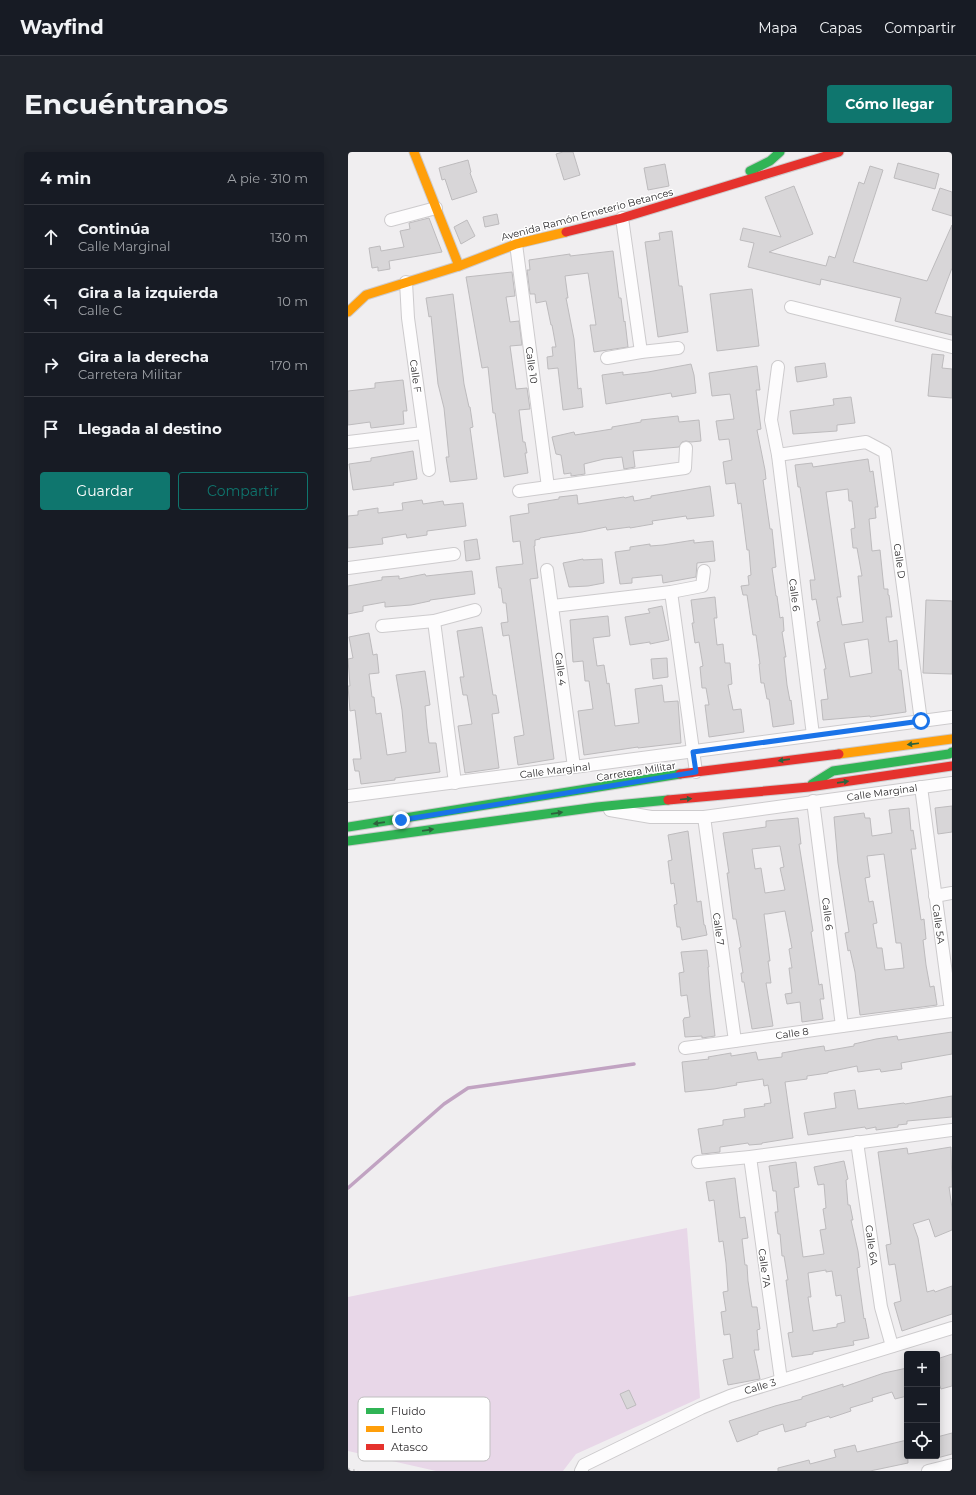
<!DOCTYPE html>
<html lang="es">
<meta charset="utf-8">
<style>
body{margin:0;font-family:Montserrat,sans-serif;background:#20242c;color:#f1f3f6}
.controls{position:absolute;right:12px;bottom:12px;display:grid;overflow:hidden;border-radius:4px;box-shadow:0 2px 10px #0003}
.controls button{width:36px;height:36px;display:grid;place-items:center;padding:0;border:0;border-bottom:1px solid #363941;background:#171b24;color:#f1f3f6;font:20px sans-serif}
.stop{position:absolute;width:12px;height:12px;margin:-9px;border:3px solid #1a73e8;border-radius:50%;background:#fff}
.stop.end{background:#1a73e8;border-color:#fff;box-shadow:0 1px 4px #0008}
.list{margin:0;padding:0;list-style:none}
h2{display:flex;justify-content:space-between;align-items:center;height:52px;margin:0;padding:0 16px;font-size:17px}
h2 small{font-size:13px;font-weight:400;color:#9ea1a6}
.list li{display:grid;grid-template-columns:26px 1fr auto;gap:12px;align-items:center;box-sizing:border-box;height:64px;padding:0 16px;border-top:1px solid #363941}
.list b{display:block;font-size:15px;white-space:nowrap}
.list p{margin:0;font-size:13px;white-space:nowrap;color:#9ea1a6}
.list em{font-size:13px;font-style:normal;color:#9ea1a6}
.actions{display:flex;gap:8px;padding:12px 16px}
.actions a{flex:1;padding:9px 0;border:1px solid #0f766e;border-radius:4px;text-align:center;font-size:14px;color:#0f766e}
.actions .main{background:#0f766e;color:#fff}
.icon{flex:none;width:22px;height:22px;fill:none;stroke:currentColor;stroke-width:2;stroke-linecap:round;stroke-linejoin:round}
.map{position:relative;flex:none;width:604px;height:1319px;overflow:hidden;border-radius:4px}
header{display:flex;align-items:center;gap:24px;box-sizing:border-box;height:56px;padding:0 20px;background:#171b24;border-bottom:1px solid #363941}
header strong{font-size:19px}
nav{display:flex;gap:22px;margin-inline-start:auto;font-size:14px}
.intro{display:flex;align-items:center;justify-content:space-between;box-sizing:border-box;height:96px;padding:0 24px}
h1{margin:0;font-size:28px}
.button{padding:10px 18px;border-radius:4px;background:#0f766e;color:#fff;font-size:14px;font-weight:700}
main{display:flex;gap:24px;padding:0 24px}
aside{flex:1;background:#171b24;border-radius:4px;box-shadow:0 2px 10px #0003}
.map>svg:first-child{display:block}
</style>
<header>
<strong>Wayfind</strong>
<nav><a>Mapa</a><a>Capas</a><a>Compartir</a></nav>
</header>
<div class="intro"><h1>Encuéntranos</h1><a class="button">Cómo llegar</a></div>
<main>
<aside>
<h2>4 min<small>A pie · 310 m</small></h2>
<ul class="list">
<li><svg class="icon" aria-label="ahead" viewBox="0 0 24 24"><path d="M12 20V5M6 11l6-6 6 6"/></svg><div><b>Continúa</b><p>Calle Marginal</p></div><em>130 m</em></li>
<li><svg class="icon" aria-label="left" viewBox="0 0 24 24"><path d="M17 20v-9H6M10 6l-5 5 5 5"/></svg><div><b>Gira a la izquierda</b><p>Calle C</p></div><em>10 m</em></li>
<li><svg class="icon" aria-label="right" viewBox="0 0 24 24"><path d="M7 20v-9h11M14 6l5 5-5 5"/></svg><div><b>Gira a la derecha</b><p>Carretera Militar</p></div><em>170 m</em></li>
<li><svg class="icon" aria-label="arrive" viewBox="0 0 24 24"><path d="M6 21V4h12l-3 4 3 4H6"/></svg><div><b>Llegada al destino</b></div></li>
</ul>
<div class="actions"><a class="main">Guardar</a><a>Compartir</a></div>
</aside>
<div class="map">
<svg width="604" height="1319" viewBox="0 0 604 1319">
<rect width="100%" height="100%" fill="#f0eef0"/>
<path fill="#e8d7e8" d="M339 1076 352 1246 228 1302 215 1319H88L0 1299V1145Z"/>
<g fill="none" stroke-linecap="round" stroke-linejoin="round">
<path stroke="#c1a3c2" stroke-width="3.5" d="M0 1036 96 952 120 936 286 912"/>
</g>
<g fill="#d8d6d8" stroke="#bdbbbd" fill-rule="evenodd">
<path d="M215 0H225L232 23 216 28 208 2Z"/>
<path d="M120 8 123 20 122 21 129 40 104 48 97 27 94 28 91 16Z"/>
<path d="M550 11 591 22 587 37 546 26Z"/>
<path d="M317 12 321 34 300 38 296 16Z"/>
<path d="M522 14 535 18 505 110 579 129 604 73V116L587 161 604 165V183L547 169 553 146 473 127 472 133 400 115 406 91 392 88 395 76 433 85 417 45 446 34 465 82 421 100 478 114 481 104 487 106 511 30 516 32Z"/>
<path d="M592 36 604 40V64L584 58Z"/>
<path d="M149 62 151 72 137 75 135 65Z"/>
<path d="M81 66 94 100 41 109 42 117 30 119V115L24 116 21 96 32 94 33 99 56 95 52 79 62 77 61 71Z"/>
<path d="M119 68 127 84 113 92 106 75Z"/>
<path d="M324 79 331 134H334L340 180 310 185 297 90 312 88 311 81Z"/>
<path d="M265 99 271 146H273L276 170 277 169 280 195 246 200 242 173H248L240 121 217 124 220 146H218L226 187 230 237 233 236 235 255 215 258 210 216 200 217 199 205 205 204 204 195H208L204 173H203L198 149 188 151 187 142H182L179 118H182L181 108 222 102V104Z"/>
<path d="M164 120 167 144 158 145 162 170 171 169 174 193 162 194 168 237 179 236 182 257 171 258 175 290H177L179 301H177L180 321 156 325 147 261H145L140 215 134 216 118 125Z"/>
<path d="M404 137 411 194 369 199 362 142Z"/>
<path d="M105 142 116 232 121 255H122L125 275 122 276 129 327 102 330 98 305H101L96 256 90 232 83 164 81 165 78 146Z"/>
<path d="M584 202 596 203 594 216 604 217V246L580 244Z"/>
<path d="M477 211 479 225 449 230 447 215Z"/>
<path d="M343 212 346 223 348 241 324 245 323 241 258 252 254 223 275 220V223L300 220Z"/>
<path d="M409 214 412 238H408L413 277 409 278 417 318 418 327 415 328 422 377H424L428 415 424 416 428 444H429L432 466 435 465 436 479 434 480 438 505H436L439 533 442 549 443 548 446 572 425 575 421 547H419L416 531H413L411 512H412L408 483H405L399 443H395L393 434 401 433 400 424 403 423 401 398H399L393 351 390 352 387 331 378 332 375 310 384 308 381 287 371 288 368 269 386 267 382 242 364 244 361 221Z"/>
<path d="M55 228 59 259H55L56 272 23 276 22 270 0 273V239L27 236V231Z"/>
<path d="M503 245 507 271 489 273V279L445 282 442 259 486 253 485 247Z"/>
<path d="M330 264 331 270 351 268 353 289 343 290 338 289 334 290 331 295 285 299 287 315 276 317 274 305 256 307 236 312 237 322 223 324V321L216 322 213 303 208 302 204 285 226 280 227 283 264 277V275L293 270V268Z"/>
<path d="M65 299 69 327 45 331 46 333 5 338 1 312 23 309V306Z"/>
<path d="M520 307 522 320 525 319 530 355H527L528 366 521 367 524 399 532 398 536 437H540V443H541L544 465H538L541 490 549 488 551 518H553L558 560 522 565V564L475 568 473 548 480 547 476 517H478L469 470 472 469 468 447 464 448 462 428H467L452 335H450L447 313 464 311 465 315ZM500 337 501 349H504L507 376 503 377 505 396H509L514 424H510L515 470 494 473 489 445H493L490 425 478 340ZM520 487 524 521 502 525 496 491Z"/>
<path d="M362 334 366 364 339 367 338 364 304 369 305 372 282 376V375L259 378 258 375 234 380 192 386V387L187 388V394H186L190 426 182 427 206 607 170 613 166 585 176 583 161 483 155 484 153 471 160 470 158 451H155L153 436H151L148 415 175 412 172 389 165 390 162 364 181 361 180 352 211 347V345L229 343 230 352 276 345 277 346 285 344 286 349 303 346V344Z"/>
<path d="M74 348 75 352 95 349 96 353 115 351 118 374 79 379V383L59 386 58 382 34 386 35 392 0 396V364L10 363V359L30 356V361L55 358 54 351Z"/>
<path d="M129 387 132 407 118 409 116 389Z"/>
<path d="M346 388V391L365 389 367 409 349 411 348 425 315 431 314 423 284 426V431L272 432 267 400 282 398V395L302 392V394L315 393Z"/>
<path d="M235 407V408L254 407 256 431 240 434 221 435 215 411Z"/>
<path d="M124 419 127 442 82 448V449L63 453 37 455V450L15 454V459L0 462V434L34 428V425L51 424V427L77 422 78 424Z"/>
<path d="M367 445 369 466H366L369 493 375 492 377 511H382L384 532 380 533 385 558 393 557 396 580 361 585 357 553H361L358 536H354L352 515 355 514 351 490 347 491 344 471H346L343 448Z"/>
<path d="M578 448 604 449V522L575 521Z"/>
<path d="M314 454 321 488 302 492V490L282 493 277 465 302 461 300 457Z"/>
<path d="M260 464 262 484 245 486 249 514 256 513 259 532 261 531 267 574 291 571 287 537 314 533 316 550 330 549 333 591 290 596V595L236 603 230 559 245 557 241 529H237L235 509 225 510 222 468Z"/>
<path d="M134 475 145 543H148L151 561 144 562 151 616 117 621 110 574 124 572 119 543H115L112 525H116L109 479Z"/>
<path d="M21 481 25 503 29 502 31 521 21 522 24 545H26L28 562 33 561 39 603 58 600 54 558 48 523 77 519 82 553 77 554 79 576 81 591H88L92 620 47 626V628L13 632 11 619H7L5 607H13L7 558 2 559 0 534H2L0 507 5 506 1 485Z"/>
<path d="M319 506 320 525 305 527 303 507Z"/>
<path d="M604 654V680L590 682 587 656Z"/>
<path d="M561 656 563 679 565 678 568 697H563L573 768 576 767 578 787 575 788 578 813 582 835 586 834 589 853 512 863 507 820 502 798 500 799 497 781 501 780 490 711 486 665 516 661 517 666H522L524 684 544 681 541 658ZM536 702 548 791H553L556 816 537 818 534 796H529L525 772 529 771 525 749 521 750 517 726 522 725 519 704Z"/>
<path d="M450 666 453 692H451L465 779 463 780 471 833 474 832 476 847H472L475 867 454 870 452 850 439 852 437 842 444 841 441 816H444L441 797 444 796 437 759 419 762H416L422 809H420L423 831H418L425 874 404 877 396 830H394L393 821H395L391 796 393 795 388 767H385L379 721H381L375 681 418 675V669ZM432 694 436 715 432 716 437 738 417 741 413 716 407 717 404 697Z"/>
<path d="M340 679 349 750 353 749 356 773H357L359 783 334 788 332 775H329L326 753 329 752 326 731 323 732 320 709 324 708 320 683Z"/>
<path d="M359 798 361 815H360L362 840 367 884 354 886V884L337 885 335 868 336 867V866L342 865 339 843 333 844 331 821 336 820 333 800Z"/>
<path d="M604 880V902L553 911 554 917 533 920 532 917 510 920 509 914 480 920V921L459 924V927L437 930 445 986 414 991V992L401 993 400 991 372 995V1000L354 1002 350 977 375 973V968L397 965 396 957 417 954 416 952 423 951 420 933 416 934 415 927 388 931 389 933 366 937 337 940 334 910 361 907 360 905 383 901V904L408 900 410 908 434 905V901L456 897 476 894 477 899 506 894V892L528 887 549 884 550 888Z"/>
<path d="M507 938 510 957 556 951 557 952 604 944V965L559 969V972L550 973V975L528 978V975L518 977 517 975 460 983 456 961 488 956 486 941Z"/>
<path d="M603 995 604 1035H601L604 1056V1078L587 1085 581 1067 565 1072 570 1086 579 1140 586 1138 587 1140 604 1134V1162L554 1179 546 1151 553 1149 547 1112 541 1113 538 1093 543 1092 530 1000 559 996 560 1002Z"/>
<path d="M496 1009 500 1027 498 1028 500 1053H502L505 1068H503L510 1099 512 1115 509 1116 516 1167 517 1166 521 1186 505 1189 506 1193 465 1200V1202L444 1205 440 1181 445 1180 438 1128H440L436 1104H434L432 1082H430L427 1060H430L428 1039H425L421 1014 448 1010 451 1035 446 1036 455 1105 476 1102 472 1078 478 1077 475 1057 478 1056 476 1032 470 1033 466 1015ZM478 1118V1120L484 1119 488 1144 493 1143 497 1170 489 1172V1175L465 1179 460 1145H463L460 1121Z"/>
<path d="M387 1026 392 1066 397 1065 400 1086 394 1087 397 1113H399L400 1129 404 1155H409L412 1177 409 1178 411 1198H406L412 1227 380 1233 375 1208 385 1206 382 1182 376 1183 373 1160 378 1159 375 1140 380 1139 378 1111 375 1089 371 1090 366 1048 361 1049 358 1030Z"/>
<path d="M604 1202V1234L593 1237 589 1226V1207Z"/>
<path d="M559 1216V1244L547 1247 544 1240 524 1246 525 1249 502 1256 503 1259 482 1266 481 1264 458 1271V1274L437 1280 435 1272 410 1280V1282L389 1290 381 1269 427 1254 454 1247V1245L495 1232V1235L536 1221Z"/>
<path d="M281 1238 288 1253 279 1257 272 1242Z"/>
<path d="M604 1281V1302L589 1306V1285Z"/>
<path d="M559 1288 560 1311 522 1319H430V1316L461 1308 462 1312 488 1305 486 1298 507 1293 509 1300Z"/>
</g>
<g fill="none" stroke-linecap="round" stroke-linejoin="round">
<g stroke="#cdcbcd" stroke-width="14">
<g id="street">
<path d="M274 66 293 200"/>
<path d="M43 68 88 56"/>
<path d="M168 92 200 335"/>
<path d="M58 130 60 166 81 318"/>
<path d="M443 155 604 195"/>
<path d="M259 206 293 200 330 196"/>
<path d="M430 215 423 268 430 303 465 583"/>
<path d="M0 290 75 281"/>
<path d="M430 303 518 290 537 300 573 569"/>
<path d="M171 339 337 316 338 296"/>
<path d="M0 416 106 402"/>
<path d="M199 418 226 615"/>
<path d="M323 440 348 620"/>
<path d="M205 454 323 440 354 434 356 419"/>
<path d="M86 469 107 631"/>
<path d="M34 474 86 469 127 458"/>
<path d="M0 644 226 615 604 565"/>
<path d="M465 649 494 874"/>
<path d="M262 658 303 665H356L604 631"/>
<path d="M356 665 387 889"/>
<path d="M587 744 604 741"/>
<path d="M337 896 603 859 573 635"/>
<path d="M509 990 533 1155 544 1194"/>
<path d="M402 1005 433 1228"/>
<path d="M350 1010 402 1005 604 978"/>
<path d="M233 1319 236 1313 353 1256 382 1244 604 1176"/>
<path d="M580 1319 604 1313"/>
</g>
</g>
<g stroke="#cdcbcd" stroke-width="11">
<g id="fast">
<path d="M402 19 422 9 432 0"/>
<path d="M464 632 485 619 601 602 604 600"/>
<path d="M0 675 332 622"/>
<path d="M0 689 249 655 320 648"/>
</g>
</g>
<g stroke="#cdcbcd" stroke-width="11">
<g id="slow">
<path d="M66 0 111 114"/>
<path d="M0 160 18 143 111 114 168 92 218 80"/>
<path d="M491 602 604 587"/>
</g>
</g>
<g stroke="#cdcbcd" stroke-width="11">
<g id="jam">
<path d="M218 80 274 66 491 0"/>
<path d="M332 622 491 602"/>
<path d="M320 648 461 635 604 614"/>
</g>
</g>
<path stroke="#cecdce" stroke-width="2" stroke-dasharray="2 3" stroke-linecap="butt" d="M0 1317 10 1319"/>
<use href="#street" stroke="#fdfcfd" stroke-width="12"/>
<use href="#fast" stroke="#30b455" stroke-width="9"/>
<use href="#slow" stroke="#ff9f0a" stroke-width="9"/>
<use href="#jam" stroke="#e5322d" stroke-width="9"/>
</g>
<defs><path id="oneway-solid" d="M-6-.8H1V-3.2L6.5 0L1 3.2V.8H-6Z"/></defs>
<g fill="#2e623d">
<use href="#oneway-solid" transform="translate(565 592) rotate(173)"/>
<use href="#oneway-solid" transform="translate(436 608) rotate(172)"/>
<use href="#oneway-solid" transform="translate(495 630) rotate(-8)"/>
<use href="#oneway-solid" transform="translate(338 647) rotate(-5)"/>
<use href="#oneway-solid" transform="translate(209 661) rotate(-8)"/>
<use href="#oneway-solid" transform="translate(31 671) rotate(172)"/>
<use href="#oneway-solid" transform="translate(80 678) rotate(-8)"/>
</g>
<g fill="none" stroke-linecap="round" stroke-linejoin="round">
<path stroke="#1a73e8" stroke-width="5" d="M53 668 348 620 345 600 573 569"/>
</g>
<g text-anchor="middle" stroke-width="3" stroke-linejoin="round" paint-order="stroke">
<g font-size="10" fill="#2d2b2d" stroke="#fff">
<text transform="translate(239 62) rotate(-15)" y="4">Avenida Ramón Emeterio Betances</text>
<text transform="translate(184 213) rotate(82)" y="4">Calle 10</text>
<text transform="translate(68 224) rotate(82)" y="4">Calle F</text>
<text transform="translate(552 409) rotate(82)" y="4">Calle D</text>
<text transform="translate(447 443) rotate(83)" y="4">Calle 6</text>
<text transform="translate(213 517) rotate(83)" y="4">Calle 4</text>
<text transform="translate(207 618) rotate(-7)" y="4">Calle Marginal</text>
<text transform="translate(288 619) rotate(-9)" y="4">Carretera Militar</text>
<text transform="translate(534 640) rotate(-8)" y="4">Calle Marginal</text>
<text transform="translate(480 762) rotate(83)" y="4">Calle 6</text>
<text transform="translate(591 772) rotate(82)" y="4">Calle 5A</text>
<text transform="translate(371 777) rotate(82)" y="4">Calle 7</text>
<text transform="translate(444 881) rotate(-8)" y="4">Calle 8</text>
<text transform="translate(524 1093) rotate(82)" y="4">Calle 6A</text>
<text transform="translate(417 1116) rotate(82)" y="4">Calle 7A</text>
<text transform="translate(412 1234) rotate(-17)" y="4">Calle 3</text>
</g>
</g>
<rect x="10" y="1245" width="132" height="64" rx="6" fill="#fff" stroke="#c0bfc0" stroke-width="1"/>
<rect x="18" y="1256" width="18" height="6" fill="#30b455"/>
<rect x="18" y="1274" width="18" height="6" fill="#ff9f0a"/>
<rect x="18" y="1292" width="18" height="6" fill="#e5322d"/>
<g font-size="11" fill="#2d2b2d">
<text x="43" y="1263">Fluido</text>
<text x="43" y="1281">Lento</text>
<text x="43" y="1299">Atasco</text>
</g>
</svg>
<div class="controls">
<button>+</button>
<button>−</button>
<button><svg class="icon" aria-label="locate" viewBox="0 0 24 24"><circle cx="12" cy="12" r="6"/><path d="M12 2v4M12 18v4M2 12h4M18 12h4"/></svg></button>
</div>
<div class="stop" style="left:573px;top:569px"></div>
<div class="stop end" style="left:53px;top:668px"></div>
</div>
</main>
